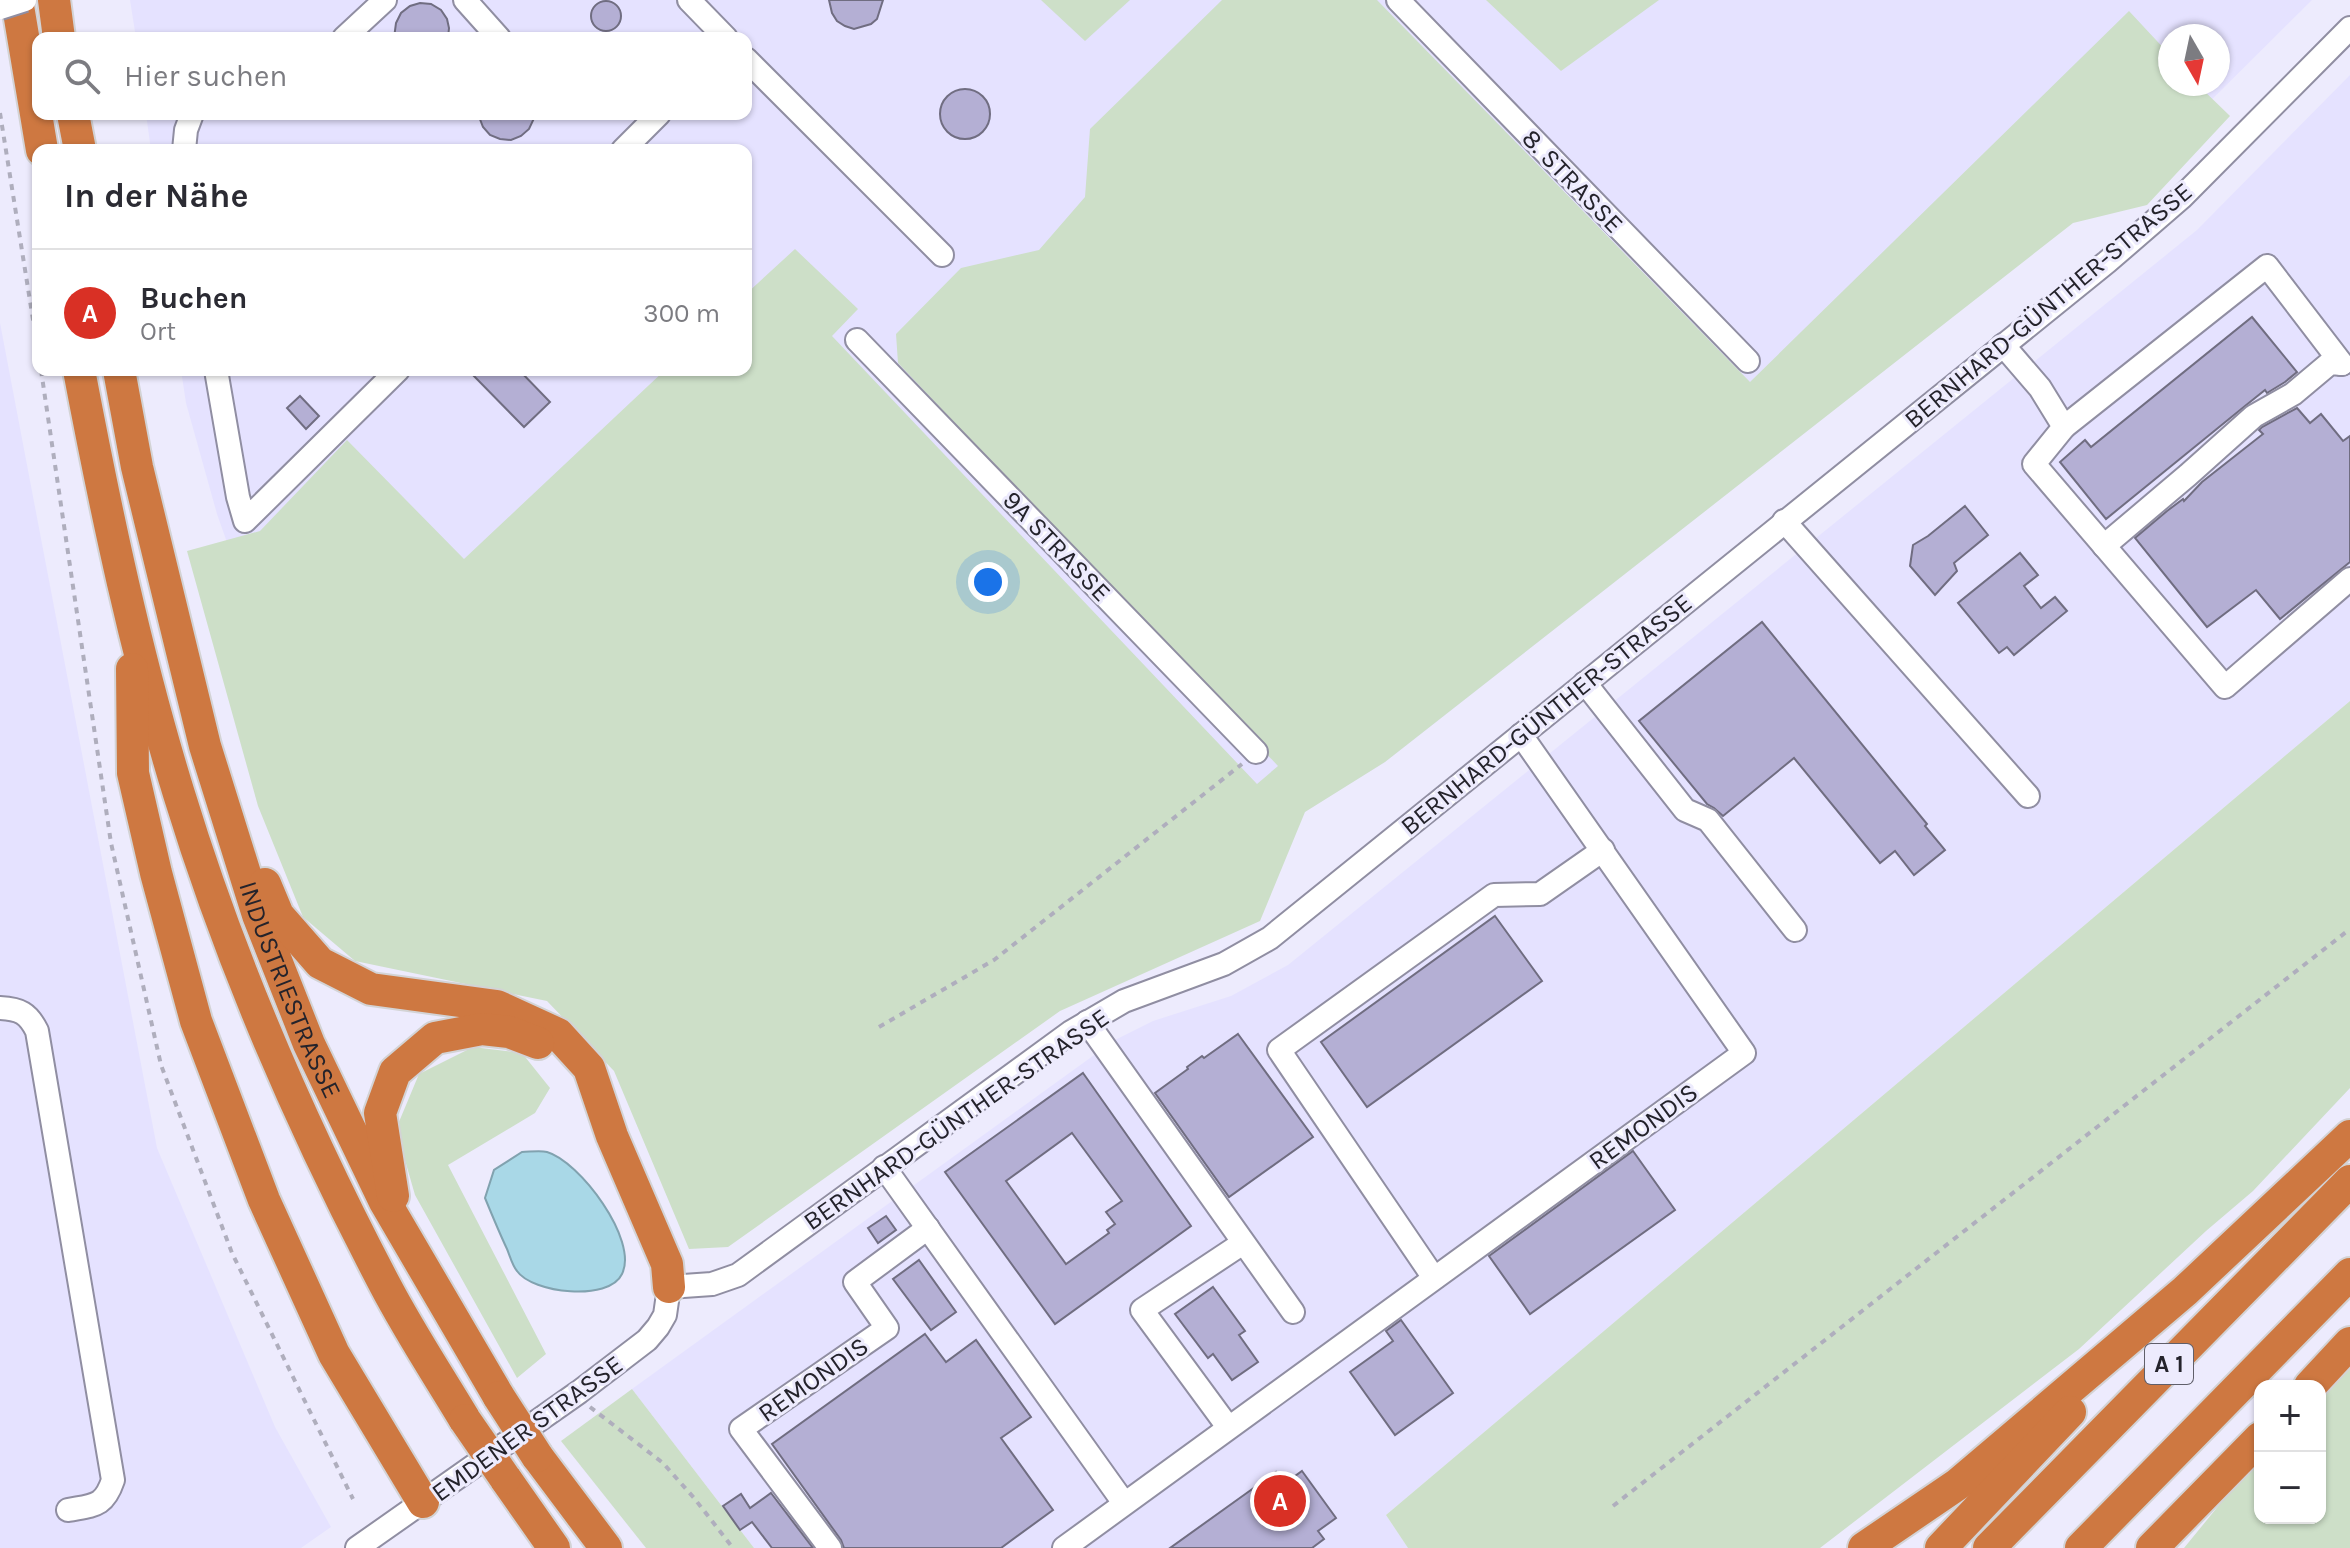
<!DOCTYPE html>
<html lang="de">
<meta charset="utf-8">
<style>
body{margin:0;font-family:Karla,sans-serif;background:#f2f2f3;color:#2b2b33}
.controls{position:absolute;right:24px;bottom:24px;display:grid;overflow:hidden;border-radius:16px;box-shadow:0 2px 6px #0004}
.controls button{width:72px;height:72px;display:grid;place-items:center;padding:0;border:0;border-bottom:2px solid #e1e1e2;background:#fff;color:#2b2b33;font:40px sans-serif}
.compass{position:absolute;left:2158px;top:24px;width:72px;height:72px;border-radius:50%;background:#fff;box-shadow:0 2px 6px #0004;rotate:171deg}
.you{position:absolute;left:988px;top:582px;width:28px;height:28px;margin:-20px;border:6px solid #fff;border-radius:50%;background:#1a73e8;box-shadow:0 0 0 12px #1a73e833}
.badge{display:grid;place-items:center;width:52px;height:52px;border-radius:50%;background:#d93025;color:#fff;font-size:26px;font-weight:700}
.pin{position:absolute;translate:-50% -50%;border:4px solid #fff;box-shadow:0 2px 8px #0006}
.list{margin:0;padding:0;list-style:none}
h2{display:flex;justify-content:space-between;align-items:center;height:104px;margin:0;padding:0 32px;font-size:34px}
h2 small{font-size:26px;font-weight:400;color:#7c7c81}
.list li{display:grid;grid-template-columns:52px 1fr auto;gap:24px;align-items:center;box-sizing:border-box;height:128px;padding:0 32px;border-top:2px solid #e1e1e2}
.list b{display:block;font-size:30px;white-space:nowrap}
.list p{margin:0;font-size:26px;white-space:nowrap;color:#7c7c81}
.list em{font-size:26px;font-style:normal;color:#7c7c81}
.icon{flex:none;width:44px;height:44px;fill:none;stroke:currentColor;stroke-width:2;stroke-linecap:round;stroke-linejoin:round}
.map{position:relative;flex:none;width:2350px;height:1548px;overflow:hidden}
.search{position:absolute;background:#fff;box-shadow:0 2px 6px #0004;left:32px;top:32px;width:720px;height:88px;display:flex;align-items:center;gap:20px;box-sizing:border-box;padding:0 28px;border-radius:16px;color:#7c7c81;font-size:30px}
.panel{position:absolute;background:#fff;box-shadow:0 2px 6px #0004;left:32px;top:144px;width:720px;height:232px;border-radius:16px}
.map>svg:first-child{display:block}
</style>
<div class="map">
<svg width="2350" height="1548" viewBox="0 0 2350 1548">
<rect width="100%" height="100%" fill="#edebfd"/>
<g fill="#e5e2ff" fill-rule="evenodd">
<path d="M130 0H2312L2145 166 1385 762 944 1035 343 870 217 514 186 403 181 370H746V150H151L146 114H746V38H136ZM2170 36H2218V84H2170Z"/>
<path d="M2350 75V701L1386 1515 1408 1548H754L632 1389 1115 1040 1153 1021 1231 996 1288 965 2197 230Z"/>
<path d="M0 323 157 1148 275 1427 331 1527 301 1548H0Z"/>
</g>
<g fill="#cddfc8">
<path d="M1041 0H1130L1085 41Z"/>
<path d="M1222 0H1377L1750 382 2129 11 2170 55V84H2197L2230 116 2147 205 2073 223 1385 762 1305 812 1260 921 1060 1011 728 1247 689 1249 614 1071 547 1001 355 961 303 917 258 806 187 551 260 531 347 440 464 559 665 370H746V294L795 249 858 309 832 336 1257 784 1278 766 898 363 896 334 961 268 1039 250 1085 197 1090 129Z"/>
<path d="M1486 0H1659L1561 71Z"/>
<path d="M2350 701V1088L2253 1191 2206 1231 2079 1349 1820 1548H1408L1386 1515Z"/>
<path d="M473 1047 522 1053 550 1088 535 1113 448 1165 546 1354 517 1378 415 1195 396 1129 419 1074Z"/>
<path d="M2350 1344V1548H2184L2260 1455V1518H2320V1386Z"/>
<path d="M632 1389 754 1548H646L561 1441Z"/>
</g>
<path fill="#a9d8e7" stroke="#81a2af" stroke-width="2" d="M522 1152C529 1152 540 1150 547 1152 579 1161 639 1240 622 1274 609 1302 532 1293 517 1271 512 1265 510 1256 507 1249 499 1232 492 1215 485 1198L494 1170Z"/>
<g fill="#b4afd4" stroke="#706d81" stroke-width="2" fill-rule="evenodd">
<path d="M829 0H883L877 19 871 24 854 29 845 26 837 21 832 13Z"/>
<circle cx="606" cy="16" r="15"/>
<path d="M420 3 431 4 441 10 447 19 449 28 448 38H394L396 23 401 13 410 6Z"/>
<circle cx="965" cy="114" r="25"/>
<path d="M478 114H536L529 129 521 136 511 140 500 139 490 135 483 127Z"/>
<path d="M2252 317 2297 372 2285 382 2267 393 2265 390 2245 406 2106 519 2060 462 2085 440 2091 447Z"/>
<path d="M468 370H519L550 402 524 427Z"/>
<path d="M300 396 319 416 306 429 287 408Z"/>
<path d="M2297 408 2310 423 2321 414 2343 441 2350 436V562L2280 619 2256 590 2207 627 2135 538 2167 511 2183 499 2184 501 2202 482 2263 434 2259 430 2262 427Z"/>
<path d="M1965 506 1988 535 1954 563 1957 571 1935 595 1910 566 1913 545 1928 536Z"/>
<path d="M2020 553 2038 575 2024 586 2041 608 2055 597 2067 611 2014 655 2007 647 1999 653 1958 603Z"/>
<path d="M1762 622 1927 824 1925 826 1945 850 1914 875 1895 851 1880 863 1794 758 1723 816 1714 808 1707 804 1639 721Z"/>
<path d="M1495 916 1542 981 1367 1107 1321 1042Z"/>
<path d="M1238 1034 1313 1137 1229 1197 1155 1093 1188 1069 1187 1067 1202 1056 1204 1058Z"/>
<path d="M1083 1073 1191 1226 1055 1324 945 1172ZM1072 1133 1122 1201 1106 1212 1115 1224 1107 1230 1109 1233 1066 1264 1006 1181Z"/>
<path d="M1633 1151 1675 1210 1530 1314 1489 1256Z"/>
<path d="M886 1216 896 1230 878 1243 868 1228Z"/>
<path d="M919 1260 956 1312 931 1330 893 1279Z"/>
<path d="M1213 1287 1245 1331 1239 1335 1258 1362 1232 1380 1213 1354 1208 1358 1175 1314Z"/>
<path d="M1401 1320 1453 1393 1395 1435 1350 1372 1393 1341 1386 1331Z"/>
<path d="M925 1334 946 1362 976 1340 1031 1417 1001 1438 1053 1510 1001 1548H844L841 1540 772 1444Z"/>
<path d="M1302 1471 1336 1518 1318 1531 1324 1539 1312 1548H1170L1276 1472 1284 1484Z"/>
<path d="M771 1493 813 1548H772L752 1522 740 1530 723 1506 741 1494 750 1508Z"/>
</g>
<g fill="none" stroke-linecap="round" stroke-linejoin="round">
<g stroke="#908ea2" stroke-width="26">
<g id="minor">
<path d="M465 0 499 38"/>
<path d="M689 0 726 38"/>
<path d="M1398 0 1748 361"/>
<path d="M344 38 385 0"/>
<path d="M746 59 942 255"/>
<path d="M184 150 186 130 192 114"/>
<path d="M623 150 659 114"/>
<path d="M857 340 1256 752"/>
<path d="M2003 345 2040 388 2064 427 2034 464 2225 687 2350 579"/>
<path d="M216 370 238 497 245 521 398 370"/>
<path d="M2064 427 2267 266 2342 364"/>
<path d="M1784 521 2028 796"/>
<path d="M2104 546 2188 475 2254 416 2293 394 2330 363 2342 364"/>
<path d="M1585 683 1685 810 1708 820 1795 930"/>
<path d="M0 1008C20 1009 28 1013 37 1031L113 1480C104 1507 94 1505 68 1510"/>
<path d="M1087 1022 1293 1312"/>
<path d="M884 1167 1124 1503"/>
<path d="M1434 1278 1279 1050 1494 895 1540 894 1603 850"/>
<path d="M1228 1427 1142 1310 1243 1243"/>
<path d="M357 1548 579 1392 647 1340 658 1327 665 1315 669 1287 712 1284 738 1275 1071 1032 1124 1001 1224 964 1270 938 2107 262 2181 198 2350 28"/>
<path d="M830 1548 741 1429 887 1328 855 1282 928 1228"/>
<path d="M1064 1548 1744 1053 1521 735"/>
</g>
</g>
<g stroke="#d3d3d5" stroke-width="36">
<g id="highway">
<path d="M17 0 42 150"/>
<path d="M54 0 59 38"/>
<path d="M73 114 80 150"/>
<path d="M79 370C106 512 136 655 179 794 231 964 302 1127 385 1285 409 1331 438 1375 465 1420"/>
<path id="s1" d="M119 370 137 467 205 746 258 915 309 1044 385 1202 499 1397"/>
<path d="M132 669 133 773 156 873 196 1021 264 1200 334 1354 423 1502"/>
<path d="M265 884 278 915 320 963 371 989 497 1006 558 1034 589 1068 612 1136 667 1264 669 1287"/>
<path d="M393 1196 380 1113 395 1072 435 1038 482 1029 509 1032 538 1043"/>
<path d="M2310 1386 2350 1343"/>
<path d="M537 1456 606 1548"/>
<path d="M505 1478 554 1548"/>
<path d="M1864 1548 1958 1484 2185 1291 2350 1136"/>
<path d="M1941 1548 2070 1412"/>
<path d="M1989 1548 2350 1181"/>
<path d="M2081 1548 2350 1274"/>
<path d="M2152 1548 2260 1438"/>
</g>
</g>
<g stroke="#afaebd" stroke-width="4" stroke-dasharray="6 6" stroke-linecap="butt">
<path d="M0 113 38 351"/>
<path d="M41 370 111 843 161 1065 232 1253 353 1499"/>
<path d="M879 1027 994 960 1242 764"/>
<path d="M590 1407 663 1463 694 1498 733 1548"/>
<path d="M1613 1506 2350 929"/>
</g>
<use href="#minor" stroke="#fff" stroke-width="22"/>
<use href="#highway" stroke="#ce7841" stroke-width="32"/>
<g stroke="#908ea2" stroke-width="26" stroke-linecap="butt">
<path id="minor-bridge" d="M0 8 25 0"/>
</g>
<g stroke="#d3d3d5" stroke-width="36" stroke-linecap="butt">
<g id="highway-bridge">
<path d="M499 1397 537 1456"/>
<path d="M465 1420 505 1478"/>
</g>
</g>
<use href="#minor-bridge" stroke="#fff" stroke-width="22"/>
<use href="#highway-bridge" stroke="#ce7841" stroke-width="32"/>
</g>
<g text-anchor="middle" stroke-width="6" stroke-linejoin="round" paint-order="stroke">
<rect fill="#edebfd" stroke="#605f6a" stroke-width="2" x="2145" y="1344" width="48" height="40" rx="6"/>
<g font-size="24" font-weight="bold" fill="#24232b">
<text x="2169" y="1372">A 1</text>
</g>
<g font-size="26" fill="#24232b" stroke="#edebfd">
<text transform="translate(1573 181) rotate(46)" y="9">8. STRASSE</text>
<text transform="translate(2048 305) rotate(-40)" y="9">BERNHARD-GÜNTHER-STRASSE</text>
<text transform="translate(1057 546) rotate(46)" y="9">9A STRASSE</text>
<text transform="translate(1546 714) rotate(-39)" y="9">BERNHARD-GÜNTHER-STRASSE</text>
<text dy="9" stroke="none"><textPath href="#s1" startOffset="644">INDUSTRIESTRASSE</textPath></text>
<text transform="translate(956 1119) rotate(-35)" y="9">BERNHARD-GÜNTHER-STRASSE</text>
<text transform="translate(1643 1126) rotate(-36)" y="9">REMONDIS</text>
<text transform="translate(813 1379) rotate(-35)" y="9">REMONDIS</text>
<text transform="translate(527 1428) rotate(-36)" y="9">EMDENER STRASSE</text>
</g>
</g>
</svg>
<div class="controls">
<button>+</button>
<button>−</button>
</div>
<svg class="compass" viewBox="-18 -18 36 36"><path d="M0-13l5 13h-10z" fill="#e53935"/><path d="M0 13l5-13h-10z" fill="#7c7c81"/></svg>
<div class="you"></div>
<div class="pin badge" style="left:1280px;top:1501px">A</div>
<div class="search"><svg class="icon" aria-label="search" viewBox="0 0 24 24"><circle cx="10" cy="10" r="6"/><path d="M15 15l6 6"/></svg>Hier suchen</div>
<section class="panel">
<h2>In der Nähe<small></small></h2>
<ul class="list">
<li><span class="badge">A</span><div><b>Buchen</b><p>Ort</p></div><em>300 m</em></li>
</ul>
</section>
</div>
